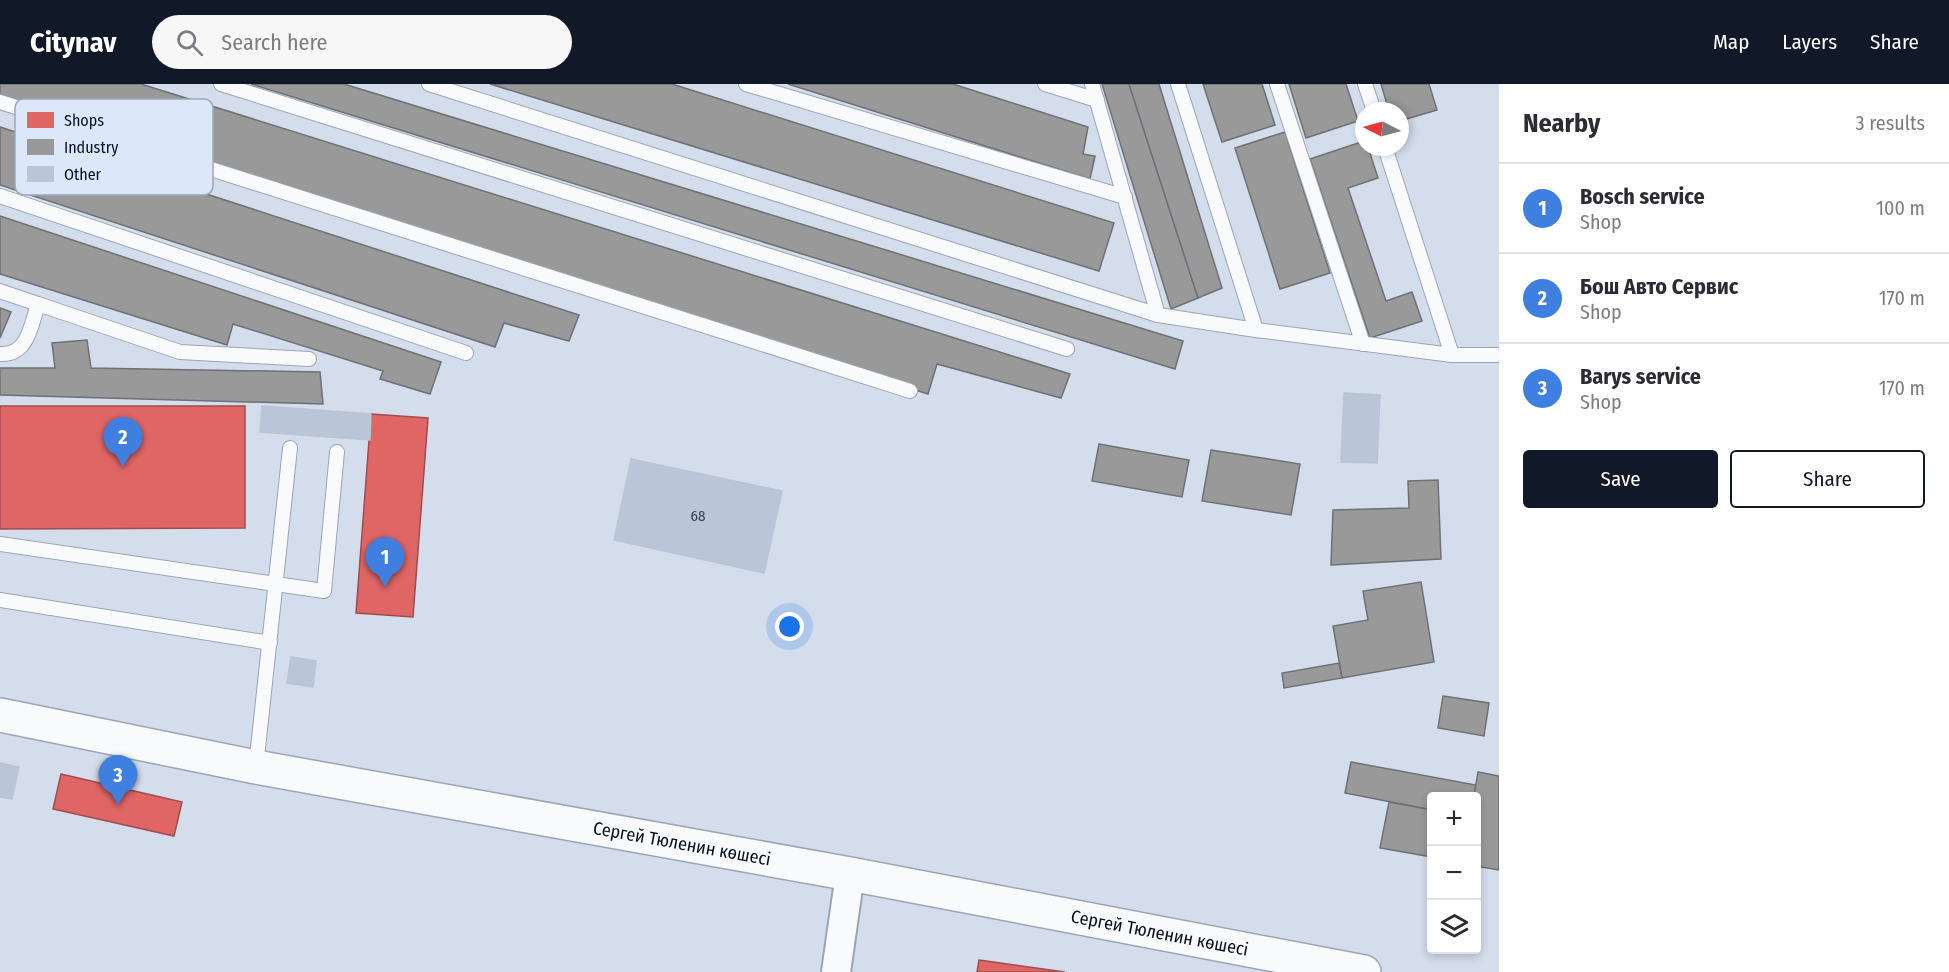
<!DOCTYPE html>
<meta charset="utf-8">
<style>
body{margin:0;font-family:"Fira Sans Condensed",sans-serif;background:#f7f7f7;color:#2b2b33}
.controls{position:absolute;right:18px;bottom:18px;display:grid;overflow:hidden;border-radius:6px;box-shadow:0 3px 9px #0003}
.controls button{width:54px;height:54px;display:grid;place-items:center;padding:0;border:0;border-bottom:2px solid #e1e1e2;background:#fff;color:#2b2b33;font:30px sans-serif}
.compass{position:absolute;left:1355px;top:18px;width:54px;height:54px;border-radius:50%;background:#fff;box-shadow:0 3px 9px #0003;rotate:276deg}
.you{position:absolute;left:790px;top:543px;width:21px;height:21px;margin:-15px;border:4px solid #fff;border-radius:50%;background:#1a73e8;box-shadow:0 0 0 9px #1a73e833}
.badge{display:grid;place-items:center;width:39px;height:39px;border-radius:50%;background:#111827;color:#fff;font-size:20px;font-weight:700}
.pin{position:absolute;translate:-50% -50px;filter:drop-shadow(0 2px 3px #0008)}
.pin::after{content:'';position:absolute;top:32px;width:21px;height:18px;background:inherit;clip-path:polygon(0 0,100% 0,50% 100%)}
.list{margin:0;padding:0;list-style:none}
h2{display:flex;justify-content:space-between;align-items:center;height:78px;margin:0;padding:0 24px;font-size:26px}
h2 small{font-size:20px;font-weight:400;color:#7c7c81}
.list li{display:grid;grid-template-columns:39px 1fr auto;gap:18px;align-items:center;box-sizing:border-box;height:90px;padding:0 24px;border-top:2px solid #e1e1e2}
.list b{display:block;font-size:22px;white-space:nowrap}
.list p{margin:0;font-size:20px;white-space:nowrap;color:#7c7c81}
.list em{font-size:20px;font-style:normal;color:#7c7c81}
.actions{display:flex;gap:12px;padding:18px 24px}
.actions a{flex:1;padding:14px 0;border:2px solid #111827;border-radius:6px;text-align:center;font-size:21px;color:#111827}
.actions .main{background:#111827;color:#fff}
.icon{flex:none;width:33px;height:33px;fill:none;stroke:currentColor;stroke-width:2;stroke-linecap:round;stroke-linejoin:round}
.map{position:relative;flex:none;width:1499px;height:888px;overflow:hidden}
header{display:flex;align-items:center;gap:36px;box-sizing:border-box;height:84px;padding:0 30px;background:#111827;color:#fff}
header strong{font-size:28px}
nav{display:flex;gap:33px;margin-inline-start:auto;font-size:21px}
.search{width:420px;height:54px;background:#f7f7f7;display:flex;align-items:center;gap:15px;box-sizing:border-box;padding:0 21px;border-radius:33px;color:#7c7c81;font-size:22px}
main{display:flex}
aside{flex:1;background:#fff}
.map>svg:first-child{display:block}
</style>
<header>
<strong>Citynav</strong>
<div class="search"><svg class="icon" aria-label="search" viewBox="0 0 24 24"><circle cx="10" cy="10" r="6"/><path d="M15 15l6 6"/></svg>Search here</div>
<nav><a>Map</a><a>Layers</a><a>Share</a></nav>
</header>
<main>
<div class="map">
<svg width="1499" height="888" viewBox="0 0 1499 888">
<rect width="100%" height="100%" fill="#d4ddec"/>
<g fill="#e06666" stroke="#9f4c50" stroke-width="1.5">
<path d="M0 322H245V444L0 445Z"/>
<path d="M371 330 428 334 413 533 356 529Z"/>
<path d="M61 690 182 718 174 752 53 725Z"/>
<path d="M979 876 1065 888H977Z"/>
</g>
<g fill="#999" stroke="#6d7074" stroke-width="1.5">
<path d="M0 0H141L1070 290 1061 314 937 280 928 310 0 11Z"/>
<path d="M251 0H344L1183 257 1175 285Z"/>
<path d="M490 0H672L1114 139 1099 187Z"/>
<path d="M788 0H953L1088 43 1083 70 1095 72 1090 95Z"/>
<path d="M1102 0H1129L1198 214 1171 225Z"/>
<path d="M1129 0H1159L1222 204 1198 214Z"/>
<path d="M1203 0H1262L1275 41 1222 58Z"/>
<path d="M1289 0H1346L1358 37 1306 54Z"/>
<path d="M1381 0H1429L1437 26 1400 37V27H1389Z"/>
<path d="M0 43 579 231 569 257 504 239 495 263 0 101Z"/>
<path d="M1285 48 1330 189 1280 205 1235 64Z"/>
<path d="M1364 57V63H1368L1378 94 1348 104 1386 217 1412 208 1422 237 1370 254 1310 75Z"/>
<path d="M0 132 441 278 430 310 380 295 383 287 233 240 227 261 0 190Z"/>
<path d="M0 224 11 228 0 254Z"/>
<path d="M87 256 91 284 320 288 323 320 0 311V284H55L52 259Z"/>
<path d="M1099 360 1189 376 1182 413 1092 397Z"/>
<path d="M1211 366 1300 380 1291 431 1202 417Z"/>
<path d="M1438 396 1441 475 1331 481 1333 426 1409 424 1408 397Z"/>
<path d="M1421 498 1434 578 1342 594 1333 542 1368 536 1363 507Z"/>
<path d="M1339 579 1342 594 1284 604 1282 589Z"/>
<path d="M1443 612 1489 619 1484 652 1438 644Z"/>
<path d="M1351 678 1476 701 1474 712H1432V726L1345 709Z"/>
<path d="M1478 688 1499 692V786L1476 782V712H1474Z"/>
<path d="M1389 718 1432 726V773L1380 764Z"/>
</g>
<g fill="#bac5d8" stroke="#bac4d3" stroke-width="1.5">
<path d="M1344 309 1380 311 1377 379 1341 378Z"/>
<path d="M262 322 371 330 370 356 260 348Z"/>
<path d="M631 375 782 407 764 489 614 456Z"/>
<path d="M291 573 316 577 313 603 287 599Z"/>
<path d="M0 679 19 683 12 715 0 713Z"/>
</g>
<g fill="none" stroke-linecap="round" stroke-linejoin="round">
<g stroke="#9ca5b3" stroke-width="16">
<g id="service">
<path d="M221 0 1067 265"/>
<path d="M429 0 1158 231 1256 246 1452 271H1499"/>
<path d="M746 0 1125 113"/>
<path d="M1045 0 1097 16"/>
<path d="M1092 0 1158 231"/>
<path d="M1178 0 1256 246"/>
<path d="M1277 0 1363 260"/>
<path d="M1365 0 1374 27"/>
<path d="M0 18 910 307"/>
<path d="M1385 63 1452 271"/>
<path d="M0 112 466 269"/>
<path d="M0 207 38 220"/>
<path d="M0 270C28 272 31 241 38 220L180 268 309 275"/>
<path d="M0 460 324 507 337 368"/>
<path d="M0 516 270 559"/>
<path d="M256 683 290 364"/>
</g>
</g>
<g stroke="#9ca5b3" stroke-width="32">
<path id="minor" d="M836 888 850 790"/>
</g>
<g stroke="#9ca5b3" stroke-width="36">
<g id="secondary">
<path id="s1" d="M0 631 256 683 850 790 1364 888"/>
</g>
</g>
<use href="#service" stroke="#f9fafc" stroke-width="14"/>
<use href="#minor" stroke="#f9fafc" stroke-width="28"/>
<use href="#secondary" stroke="#f9fafc" stroke-width="33"/>
</g>
<g text-anchor="middle" stroke-width="6" stroke-linejoin="round" paint-order="stroke">
<g font-size="15" fill="#364050">
<text x="698" y="437">68</text>
</g>
<g font-size="18" fill="#060f1e" stroke="#dce8fa">
<text dy="6" stroke="none"><textPath href="#s1" startOffset="694">Сергей Тюленин көшесі</textPath></text>
<text dy="6" stroke="none"><textPath href="#s1" startOffset="1180">Сергей Тюленин көшесі</textPath></text>
</g>
</g>
<rect x="15" y="15" width="198" height="96" rx="9" fill="#dce8fa" stroke="#9ca7b8" stroke-width="1.5"/>
<rect x="27" y="28" width="27" height="16" fill="#e06666"/>
<rect x="27" y="55" width="27" height="16" fill="#999"/>
<rect x="27" y="82" width="27" height="16" fill="#bac5d8"/>
<g font-size="16" fill="#060f1e">
<text x="64" y="42">Shops</text>
<text x="64" y="69">Industry</text>
<text x="64" y="96">Other</text>
</g>
</svg>
<div class="controls">
<button>+</button>
<button>−</button>
<button><svg class="icon" aria-label="layers" viewBox="0 0 24 24"><path d="M12 4l9 5-9 5-9-5zM3 14l9 5 9-5"/></svg></button>
</div>
<svg class="compass" viewBox="-18 -18 36 36"><path d="M0-13l5 13h-10z" fill="#e53935"/><path d="M0 13l5-13h-10z" fill="#7c7c81"/></svg>
<div class="you"></div>
<div class="pin badge" style="left:385px;top:503px;background:#3f7fe0">1</div>
<div class="pin badge" style="left:123px;top:383px;background:#3f7fe0">2</div>
<div class="pin badge" style="left:118px;top:721px;background:#3f7fe0">3</div>
</div>
<aside>
<h2>Nearby<small>3 results</small></h2>
<ul class="list">
<li><span class="badge" style="background:#3f7fe0">1</span><div><b>Bosch service</b><p>Shop</p></div><em>100 m</em></li>
<li><span class="badge" style="background:#3f7fe0">2</span><div><b>Бош Авто Сервис</b><p>Shop</p></div><em>170 m</em></li>
<li><span class="badge" style="background:#3f7fe0">3</span><div><b>Barys service</b><p>Shop</p></div><em>170 m</em></li>
</ul>
<div class="actions"><a class="main">Save</a><a>Share</a></div>
</aside>
</main>
